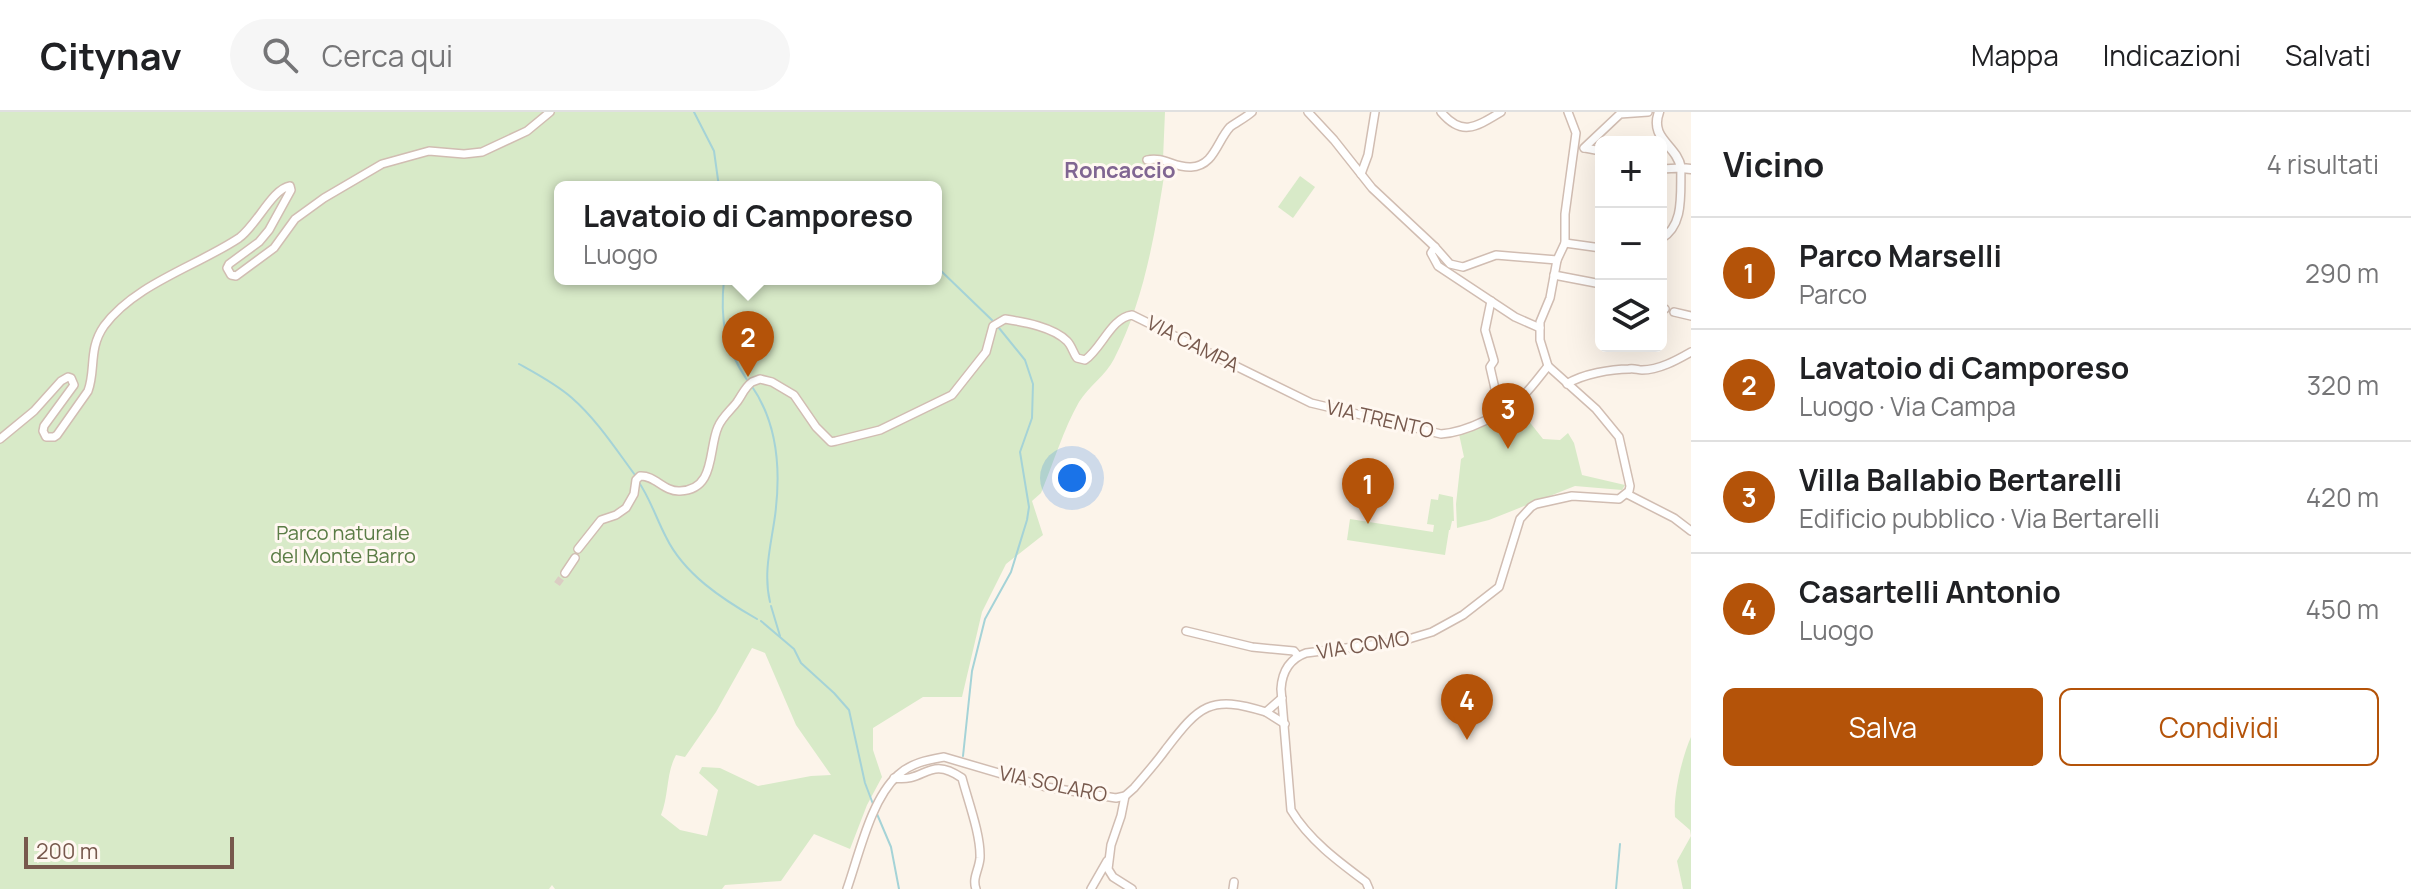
<!DOCTYPE html>
<html lang="it">
<meta charset="utf-8">
<style>
body{margin:0;font-family:Manrope,sans-serif;background:#f6f6f6;color:#202124}
.controls{position:absolute;right:24px;top:24px;display:grid;overflow:hidden;border-radius:12px;box-shadow:0 8px 32px #0002}
.controls button{width:72px;height:72px;display:grid;place-items:center;padding:0;border:0;border-bottom:2px solid #e0e0e0;background:#fff;color:#202124;font:40px sans-serif}
.scale{position:absolute;left:24px;bottom:20px;width:210px;box-sizing:border-box;padding-left:8px;border:4px solid #77594d;border-top:0;font-size:22px;line-height:28px;white-space:nowrap;color:#77594d;-webkit-text-stroke:6px #fff8f1;paint-order:stroke}
.you{position:absolute;left:1072px;top:366px;width:28px;height:28px;margin:-20px;border:6px solid #fff;border-radius:50%;background:#1a73e8;box-shadow:0 0 0 12px #1a73e833}
.badge{display:grid;place-items:center;width:52px;height:52px;border-radius:50%;background:#b45309;color:#fff;font-size:26px;font-weight:700}
.pin{position:absolute;translate:-50% -66px;filter:drop-shadow(0 2px 4px #0008)}
.pin::after{content:'';position:absolute;top:42px;width:28px;height:24px;background:inherit;clip-path:polygon(0 0,100% 0,50% 100%)}
.popup{position:absolute;left:554px;top:69px;width:388px;height:104px;box-sizing:border-box;display:grid;place-content:center;border-radius:12px;background:#fff;filter:drop-shadow(0 2px 6px #0005);font-size:26px;white-space:nowrap;color:#757577}
.popup b{font-size:30px;color:#202124}
.popup::after{content:'';position:absolute;left:50%;top:100%;margin-left:-16px;border:16px solid transparent;border-top-color:#fff}
.list{margin:0;padding:0;list-style:none}
h2{display:flex;justify-content:space-between;align-items:center;height:104px;margin:0;padding:0 32px;font-size:34px}
h2 small{font-size:26px;font-weight:400;color:#757577}
.list li{display:grid;grid-template-columns:52px 1fr auto;gap:24px;align-items:center;box-sizing:border-box;height:112px;padding:0 32px;border-top:2px solid #e0e0e0}
.list b{display:block;font-size:30px;white-space:nowrap}
.list p{margin:0;font-size:26px;white-space:nowrap;color:#757577}
.list em{font-size:26px;font-style:normal;color:#757577}
.actions{display:flex;gap:16px;padding:24px 32px}
.actions a{flex:1;padding:18px 0;border:2px solid #b45309;border-radius:12px;text-align:center;font-size:28px;color:#b45309}
.actions .main{background:#b45309;color:#fff}
.icon{flex:none;width:44px;height:44px;fill:none;stroke:currentColor;stroke-width:2;stroke-linecap:round;stroke-linejoin:round}
.map{position:relative;flex:none;width:1691px;height:777px;overflow:hidden}
header{display:flex;align-items:center;gap:48px;box-sizing:border-box;height:112px;padding:0 40px;background:#fff;border-bottom:2px solid #e0e0e0}
header strong{font-size:38px}
nav{display:flex;gap:44px;margin-inline-start:auto;font-size:28px}
.search{width:560px;height:72px;background:#f6f6f6;display:flex;align-items:center;gap:20px;box-sizing:border-box;padding:0 28px;border-radius:44px;color:#757577;font-size:30px}
main{display:flex}
aside{flex:1;background:#fff}
.map>svg:first-child{display:block}
</style>
<header>
<strong>Citynav</strong>
<div class="search"><svg class="icon" aria-label="search" viewBox="0 0 24 24"><circle cx="10" cy="10" r="6"/><path d="M15 15l6 6"/></svg>Cerca qui</div>
<nav><a>Mappa</a><a>Indicazioni</a><a>Salvati</a></nav>
</header>
<main>
<div class="map">
<svg width="1691" height="777" viewBox="0 0 1691 777">
<rect width="100%" height="100%" fill="#fcf4ea"/>
<g fill="#d8eac8" fill-rule="evenodd">
<path d="M0 0H1165L1163 47 1165 58C1155 122 1144 189 1114 247 1106 263 1089 274 1079 290 1064 316 1053 352 1041 381L1032 389 1043 423 1006 452 982 500 962 585H923L873 616V638L882 665 867 693 850 737 814 722 781 769 725 773 722 777H555L552 773 549 777H0ZM560 75H936V167H560ZM752 536 765 541 796 613 831 663 811 664 758 674 720 656 702 655 699 661 718 678 707 724 680 718 661 703C669 683 666 661 676 643L685 645 716 600Z"/>
<path d="M1300 64 1315 75 1293 106 1278 95Z"/>
<path d="M1512 295 1528 308 1543 327 1560 328 1568 321 1574 331 1582 363 1625 373 1622 378 1575 374 1489 408 1457 416 1456 392 1461 347 1464 345 1459 322Z"/>
<path d="M1439 382 1453 385 1454 409H1452L1450 418H1449L1445 443 1347 428 1350 407 1433 420 1434 413 1427 412 1431 387 1438 388Z"/>
<path d="M1691 625V777H1683L1677 749 1691 724 1690 718 1675 705C1673 683 1682 645 1691 625Z"/>
</g>
<g fill="none" stroke-linecap="round" stroke-linejoin="round">
<g stroke="#a5d3d7" stroke-width="2">
<path d="M694 0 714 39 719 75"/>
<path d="M938 156 995 211"/>
<path d="M724 167C720 207 724 234 747 268"/>
<path d="M519 252C537 262 556 272 572 286 597 308 615 336 635 363"/>
<path d="M751 273C778 311 781 359 775 404 771 433 763 461 770 490"/>
<path d="M638 369C650 386 656 406 666 425 684 462 722 487 757 507"/>
<path d="M771 494 780 524"/>
<path d="M761 509 794 537 801 551 834 581 849 598 865 671 873 692"/>
<path d="M963 644 972 559 985 507 1011 460 1027 408 1029 395 1020 340 1032 306 1033 272 1025 248 999 216"/>
<path d="M877 702 891 735 899 777"/>
<path d="M1616 777 1620 732"/>
</g>
<path stroke="#dbcdc3" stroke-width="7" stroke-dasharray="7 3.5" stroke-linecap="butt" d="M557 472 565 461"/>
<g stroke="#d1bdb2" stroke-width="10">
<g id="minor">
<path d="M1308 0 1334 28 1372 76 1435 135 1450 152 1463 155 1496 143 1557 148"/>
<path d="M1441 0C1462 25 1476 15 1501 0"/>
<path d="M1584 36 1620 2 1648 0"/>
<path d="M1585 36 1601 39"/>
<path d="M1147 48C1164 44 1174 56 1191 55 1214 54 1217 29 1230 15 1237 10 1245 6 1252 0"/>
<path d="M1661 57 1681 56C1680 81 1685 113 1661 127"/>
<path d="M1361 62 1368 43 1375 0"/>
<path d="M1565 131 1601 136"/>
<path d="M1435 135 1431 141 1438 154 1515 205 1540 216"/>
<path d="M1554 163 1601 172"/>
<path d="M1491 189 1485 218 1494 249 1490 255 1496 281 1493 292 1497 301"/>
<path d="M1661 195 1665 197"/>
<path d="M1674 200 1691 204"/>
<path d="M1567 272C1582 262 1612 257 1629 257 1634 256 1638 258 1642 258 1659 258 1677 248 1691 240"/>
<path d="M0 327 34 299 61 269 68 265 71 266 74 273 44 314 43 319 46 325H54L57 323 88 279C96 258 88 237 104 214 135 172 197 154 239 126 257 113 272 77 290 74L291 78 269 118 259 130 229 152 227 156 231 163 236 164 274 136 295 107 324 86 382 52 429 39 464 42 482 40 527 19 550 0"/>
<path d="M1627 382 1674 406 1691 419"/>
<path d="M578 437 601 408 616 403 626 396 634 382 636 368 640 364C655 363 664 380 680 379 716 378 708 337 718 315 722 305 731 298 737 290 742 283 745 275 752 270L760 267 772 270 794 283 816 315 831 330 836 329 880 318 952 283 986 240 993 214 1005 207C1024 210 1053 215 1067 229 1072 234 1073 241 1077 246L1085 248C1102 236 1111 206 1132 203L1311 291 1441 322C1468 320 1502 302 1523 284 1532 275 1540 264 1548 254"/>
<path d="M565 461 575 446"/>
<path d="M1186 519 1252 535 1294 539 1298 544"/>
<path d="M1282 586 1266 600 1285 612"/>
<path d="M894 666C926 671 928 643 962 666 968 689 981 723 980 746 979 758 972 766 976 777"/>
<path d="M1125 684 1121 704 1111 733 1108 757 1113 765 1132 777"/>
<path d="M847 777C859 743 871 687 898 663 911 651 927 648 944 645L1046 675 1116 686 1125 684 1134 676C1145 663 1156 651 1166 637 1199 594 1210 582 1266 600"/>
<path d="M1091 777 1107 749"/>
<path d="M1233 777 1234 770"/>
<path d="M1369 777 1366 770C1339 750 1309 728 1291 698L1281 577C1282 560 1289 547 1306 541L1402 529 1432 520 1463 503 1499 475 1520 407 1531 395 1536 392 1572 384 1619 387 1629 379 1630 374 1619 325 1596 297 1548 254 1540 228V210L1550 186 1557 148 1565 131V102L1576 21 1568 0"/>
</g>
</g>
<g stroke="#d1bdb2" stroke-width="11">
<path id="tertiary" d="M1659 0C1649 27 1677 33 1681 56L1691 57"/>
</g>
<use href="#minor" stroke="#fff" stroke-width="7"/>
<use href="#tertiary" stroke="#fff" stroke-width="8"/>
</g>
<g text-anchor="middle" stroke-width="6" stroke-linejoin="round" paint-order="stroke">
<g font-size="20" fill="#77594d" stroke="#fff8f1">
<text transform="translate(1193 232) rotate(27)" y="7">VIA CAMPA</text>
<text transform="translate(1380 307) rotate(13)" y="7">VIA TRENTO</text>
<text transform="translate(1363 533) rotate(-9)" y="7">VIA COMO</text>
<text transform="translate(1053 672) rotate(12)" y="7">VIA SOLARO</text>
</g>
<g font-size="20" fill="#5a7c45" stroke="#fff8f1">
<text x="343" y="428">Parco naturale<tspan x="343" dy="23">del Monte Barro</tspan></text>
</g>
<g font-size="22" font-weight="bold" fill="#806692" stroke="#fff8f1">
<text x="1120" y="66">Roncaccio</text>
</g>
</g>
</svg>
<div class="controls">
<button>+</button>
<button>−</button>
<button><svg class="icon" aria-label="layers" viewBox="0 0 24 24"><path d="M12 4l9 5-9 5-9-5zM3 14l9 5 9-5"/></svg></button>
</div>
<div class="scale">200 m</div>
<div class="you"></div>
<div class="pin badge" style="left:1368px;top:412px">1</div>
<div class="pin badge" style="left:748px;top:265px">2</div>
<div class="popup"><b>Lavatoio di Camporeso</b>Luogo</div>
<div class="pin badge" style="left:1508px;top:337px">3</div>
<div class="pin badge" style="left:1467px;top:628px">4</div>
</div>
<aside>
<h2>Vicino<small>4 risultati</small></h2>
<ul class="list">
<li><span class="badge">1</span><div><b>Parco Marselli</b><p>Parco</p></div><em>290 m</em></li>
<li><span class="badge">2</span><div><b>Lavatoio di Camporeso</b><p>Luogo · Via Campa</p></div><em>320 m</em></li>
<li><span class="badge">3</span><div><b>Villa Ballabio Bertarelli</b><p>Edificio pubblico · Via Bertarelli</p></div><em>420 m</em></li>
<li><span class="badge">4</span><div><b>Casartelli Antonio</b><p>Luogo</p></div><em>450 m</em></li>
</ul>
<div class="actions"><a class="main">Salva</a><a>Condividi</a></div>
</aside>
</main>
